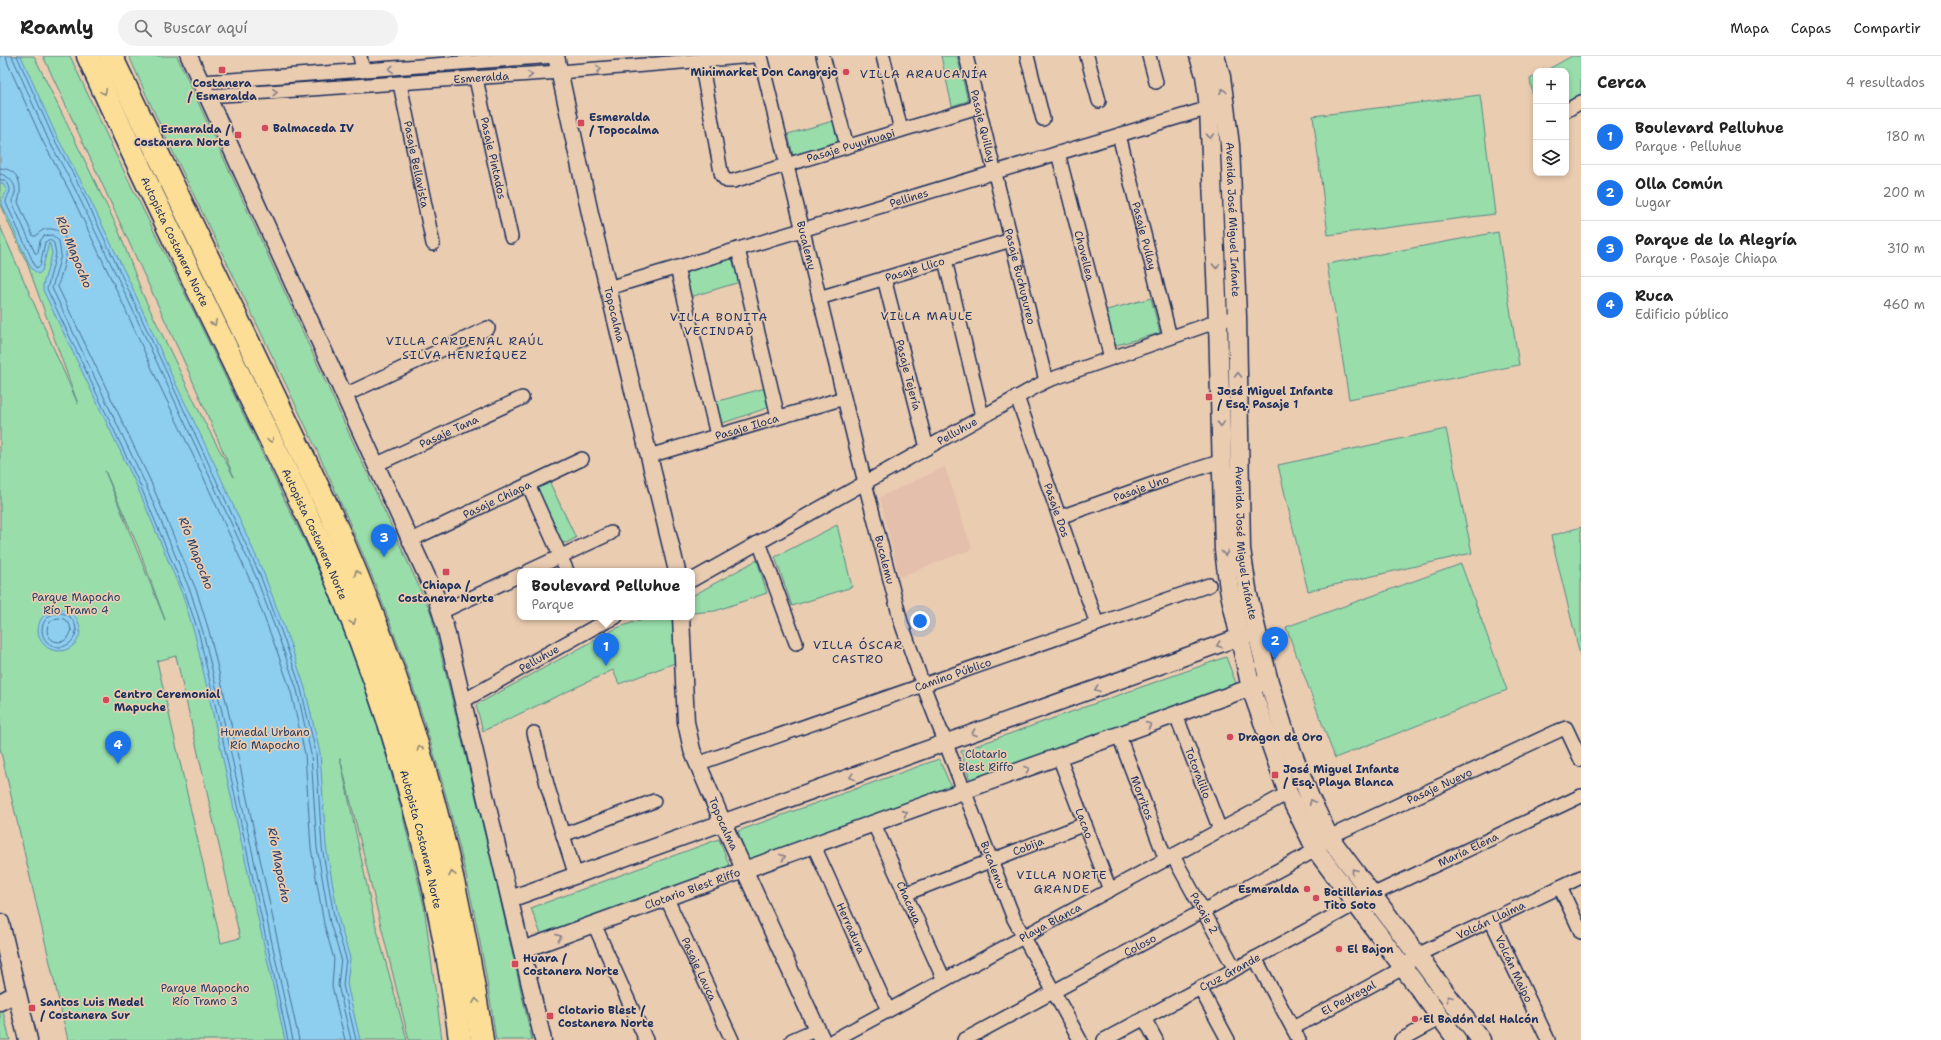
<!DOCTYPE html>
<html lang="es">
<meta charset="utf-8">
<style>
body{margin:0;font-family:"Shantell Sans",sans-serif;background:#f2f2f2;color:#222}
.controls{position:absolute;right:12px;top:12px;display:grid;overflow:hidden;border-radius:8px;box-shadow:0 2px 6px #0003}
.controls button{width:36px;height:36px;display:grid;place-items:center;padding:0;border:0;border-bottom:1px solid #e0e0e0;background:#fff;color:#222;font:20px sans-serif}
.you{position:absolute;left:920px;top:565px;width:14px;height:14px;margin:-10px;border:3px solid #fff;border-radius:50%;background:#1a73e8;box-shadow:0 0 0 6px #1a73e833}
.badge{display:grid;place-items:center;width:26px;height:26px;border-radius:50%;background:#1a73e8;color:#fff;font-size:13px;font-weight:700}
.pin{position:absolute;translate:-50% -33px;filter:drop-shadow(0 1px 2px #0008)}
.pin::after{content:'';position:absolute;top:21px;width:14px;height:12px;background:inherit;clip-path:polygon(0 0,100% 0,50% 100%)}
.popup{position:absolute;left:517px;top:512px;width:178px;height:52px;box-sizing:border-box;display:grid;place-content:center;border-radius:8px;background:#fff;filter:drop-shadow(0 1px 3px #0005);font-size:13px;white-space:nowrap;color:#767676}
.popup b{font-size:15px;color:#222}
.popup::after{content:'';position:absolute;left:50%;top:100%;margin-left:-8px;border:8px solid transparent;border-top-color:#fff}
.list{margin:0;padding:0;list-style:none}
h2{display:flex;justify-content:space-between;align-items:center;height:52px;margin:0;padding:0 16px;font-size:17px}
h2 small{font-size:13px;font-weight:400;color:#767676}
.list li{display:grid;grid-template-columns:26px 1fr auto;gap:12px;align-items:center;box-sizing:border-box;height:56px;padding:0 16px;border-top:1px solid #e0e0e0}
.list b{display:block;font-size:15px;white-space:nowrap}
.list p{margin:0;font-size:13px;white-space:nowrap;color:#767676}
.list em{font-size:13px;font-style:normal;color:#767676}
.icon{flex:none;width:22px;height:22px;fill:none;stroke:currentColor;stroke-width:2;stroke-linecap:round;stroke-linejoin:round}
.map{position:relative;flex:none;width:1581px;height:984px;overflow:hidden}
header{display:flex;align-items:center;gap:24px;box-sizing:border-box;height:56px;padding:0 20px;background:#fff;border-bottom:1px solid #e0e0e0}
header strong{font-size:19px}
nav{display:flex;gap:22px;margin-inline-start:auto;font-size:14px}
.search{width:280px;height:36px;background:#f2f2f2;display:flex;align-items:center;gap:10px;box-sizing:border-box;padding:0 14px;border-radius:22px;color:#767676;font-size:15px}
main{display:flex}
aside{flex:1;background:#fff}
.map>svg:first-child{display:block}
</style>
<header>
<strong>Roamly</strong>
<div class="search"><svg class="icon" aria-label="search" viewBox="0 0 24 24"><circle cx="10" cy="10" r="6"/><path d="M15 15l6 6"/></svg>Buscar aquí</div>
<nav><a>Mapa</a><a>Capas</a><a>Compartir</a></nav>
</header>
<main>
<div class="map">
<svg width="1581" height="984" viewBox="0 0 1581 984">
<rect width="100%" height="100%" fill="#eaccb1"/>
<filter id="ink" filterUnits="userSpaceOnUse"><feTurbulence type="fractalNoise" baseFrequency=".025" numOctaves="2"/><feDisplacementMap in="SourceGraphic" scale="8" xChannelSelector="R" yChannelSelector="G"/><feConvolveMatrix kernelMatrix="1 2 1 2 8 2 1 2 1" color-interpolation-filters="sRGB"/></filter>
<g filter="url(#ink)">
<path fill="#e4bfab" d="M945 411 972 493 899 521 880 441Z"/>
<g fill="#98ddaa" stroke="#5a8684" fill-rule="evenodd">
<path d="M0 0H34L118 173 143 239 204 365 234 421 188 314 43 0H70L114 95 193 254 332 542 370 642 402 756 424 850 442 984H409L340 702 374 863 407 984H68L0 692V170L78 348 27 207 0 149ZM105 415 139 493 165 564ZM176 600 240 882 221 887 157 605Z"/>
<path d="M129 0H177L431 557 495 820 532 984H496C472 807 422 634 351 470 305 365 254 262 203 158 178 106 152 54 129 0Z"/>
<path d="M941 0H957L968 45 952 50Z"/>
<path d="M1572 0H1581V40L1566 49V15H1545Z"/>
<path d="M1536 20V60L1530 23Z"/>
<path d="M1480 39 1495 158 1328 179 1313 60Z"/>
<path d="M833 65 839 87 793 99 788 78Z"/>
<path d="M1498 176 1519 309 1349 343 1327 208Z"/>
<path d="M727 203 734 204 740 226 690 241 685 219 691 213Z"/>
<path d="M1151 242 1160 277 1113 290 1103 255Z"/>
<path d="M765 332 770 351 723 367 718 365 715 346Z"/>
<path d="M1446 373 1472 497 1308 535 1278 409Z"/>
<path d="M549 425 576 482 566 487 559 486 536 438 537 431Z"/>
<path d="M837 469 852 531 792 550 775 501Z"/>
<path d="M1581 471V603L1551 480Z"/>
<path d="M757 504 767 537 715 555 692 557V540Z"/>
<path d="M1461 508 1507 634 1335 702 1286 571Z"/>
<path d="M648 561H672L675 607 619 628 613 614 483 675 476 649 617 572Z"/>
<path d="M1226 601 1237 630 971 728 961 695Z"/>
<path d="M939 703 953 735 749 807 738 775Z"/>
<path d="M719 783 731 814 542 881 531 852Z"/>
<path d="M2 952 10 984H0V954Z"/>
</g>
<g fill="#8eceef" stroke="#608eb5">
<path d="M0 0H21L56 79 82 127 132 231 172 320 216 411 264 518 291 590 305 632 320 697 326 790 339 865 350 902 347 928 360 984H285L213 658 195 579 183 540 137 430 43 234V229L52 198 50 188 49 187 42 215 38 218 31 212 2 148V144L7 134 2 127 0 128Z"/>
<circle cx="59" cy="574" r="21"/>
</g>
<g fill="none" stroke-linecap="round" stroke-linejoin="round">
<g stroke="#496f98" stroke-width="1">
<path d="M6 0 8 8 43 86 69 134 118 237 158 326 202 418 250 524 277 595 291 636 305 698 311 792 324 868 334 903 332 930 345 984"/>
<path d="M12 0 48 83 74 131 124 235 256 521 283 593 297 634 311 698 317 792 330 867 341 902 338 929 351 984"/>
<path d="M17 0 53 81 79 129 128 233 260 519 287 591 301 633 316 697 322 791 335 866 346 902 343 929 356 984"/>
<path d="M0 112C20 113 23 131 18 146L33 180H36C40 175 45 172 52 173 80 178 60 216 58 231L150 424 197 536 209 575 228 654 299 984"/>
<path d="M0 118C8 119 17 128 15 137 14 140 12 143 12 146L35 197H38L40 185 44 180 52 179 59 185 61 199 52 232 145 427 191 537 203 576 222 656 293 984"/>
<path d="M0 124H5C15 136 7 136 6 147L36 212 40 210 45 186 50 184 54 187 56 198 47 233 140 429 186 539 199 578 217 657 288 984"/>
<circle cx="59" cy="574" r="17"/>
<circle cx="59" cy="574" r="12"/>
</g>
<g stroke="#1b2f5e" stroke-width="16">
<g id="minor">
<path d="M360 0 363 15"/>
<path id="s1" d="M760 0 865 427 901 566 923 629 1014 863 1080 984"/>
<path d="M823 0 847 90"/>
<path d="M883 0 901 74"/>
<path id="s2" d="M966 0 1046 325"/>
<path d="M1027 0 1043 63"/>
<path d="M1087 0 1099 45"/>
<path d="M1149 0 1156 26"/>
<path id="s3" d="M701 5 721 116 722 120 727 125H733L978 51"/>
<path id="s4" d="M476 23 511 181"/>
<path d="M202 26 555 0"/>
<path id="s5" d="M400 28 433 188"/>
<path id="s6" d="M208 40 560 16 754 0"/>
<path d="M1566 55 1581 46"/>
<path id="s7" d="M1119 79 1170 281"/>
<path id="s8" d="M1058 97 1111 302"/>
<path d="M738 193 778 361"/>
<path d="M945 204 982 360"/>
<path d="M677 212 717 379"/>
<path id="s9" d="M884 222 927 392"/>
<path id="s10" d="M608 232 1209 52"/>
<path id="s11" d="M819 242 1011 184"/>
<path d="M343 340 488 272"/>
<path id="s12" d="M1017 341 1097 568"/>
<path id="s13" d="M649 400 844 342"/>
<path id="s14" d="M375 409 522 342"/>
<path d="M528 428 567 515"/>
<path id="s15" d="M1060 461 1175 420 1222 405"/>
<path id="s16" d="M411 484 582 403"/>
<path d="M759 486 796 587"/>
<path d="M529 515 611 477"/>
<path id="s17" d="M692 524 1046 325 1218 265 1237 261"/>
<path d="M441 556 520 519"/>
<path id="s18" d="M463 645 593 572 616 561"/>
<path id="s19" d="M1176 659 1220 774"/>
<path d="M534 677 548 732 576 820"/>
<path id="s20" d="M1119 680 1166 804"/>
<path id="s21" d="M1059 701 1110 834"/>
<path id="s22" d="M697 708 1209 529"/>
<path id="s23" d="M874 768 944 924"/>
<path d="M563 779 654 745"/>
<path id="s24" d="M814 790 888 954"/>
<path id="s25" d="M1173 800 1235 913"/>
<path d="M1560 831 1581 876"/>
<path id="s26" d="M905 838 1085 768"/>
<path id="s27" d="M667 843 732 984"/>
<path id="s28" d="M1491 864 1548 984"/>
<path d="M594 868 646 984"/>
<path d="M1255 902 1299 984"/>
<path d="M1200 932 1228 984"/>
<path d="M1144 962 1156 984"/>
<path id="s29" d="M1293 972 1403 912 1417 899 1581 821"/>
<path d="M792 984 817 973"/>
<path id="s30" d="M834 984 1288 737"/>
<path id="s31" d="M964 984 1314 795 1329 781 1558 675 1566 672 1581 704"/>
<path id="s32" d="M1104 984 1372 839 1581 740"/>
<path d="M1401 984 1441 962"/>
</g>
</g>
<g stroke="#1b2f5e" stroke-width="19">
<g id="tertiary">
<path d="M189 0 435 538 445 570 543 984"/>
<path id="s33" d="M556 0 591 162 677 515"/>
<path id="s34" d="M681 561 686 666 692 694 723 767 822 984"/>
<path d="M510 843 1251 577"/>
<path id="s35" d="M522 894 1263 627"/>
<path d="M0 946 17 937"/>
</g>
</g>
<g stroke="#1b2f5e" stroke-width="21">
<g id="secondary">
<path d="M1199 0 1205 19 1209 52 1218 265 1224 494 1229 533 1251 632 1288 737 1316 794 1457 984"/>
<path id="s36" d="M1215 0 1221 21 1230 89 1237 261 1241 493 1248 539 1269 626 1287 683 1310 742 1329 781 1481 984"/>
<path d="M0 867 28 984"/>
</g>
</g>
<g stroke="#1b2f5e" stroke-width="25">
<g id="motorway">
<path id="s37" d="M88 0C138 111 192 221 245 331 279 402 315 471 344 543 401 684 441 833 460 984"/>
<path d="M111 0 329 454C407 628 455 796 482 984"/>
</g>
</g>
<use href="#minor" stroke="#eaccb1" stroke-width="13"/>
<use href="#tertiary" stroke="#eaccb1" stroke-width="16"/>
<use href="#secondary" stroke="#eaccb1" stroke-width="18"/>
<use href="#motorway" stroke="#fcde96" stroke-width="22"/>
</g>
<defs><path id="oneway-chevron" d="M-2-3.5L2.5 0L-2 3.5" fill="none" stroke-width="1.6" stroke-linecap="round" stroke-linejoin="round"/></defs>
<g stroke="#827e88">
<use href="#oneway-chevron" transform="translate(391 13) rotate(176)"/>
<use href="#oneway-chevron" transform="translate(599 13) rotate(-5)"/>
<use href="#oneway-chevron" transform="translate(530 19) rotate(-4)"/>
<use href="#oneway-chevron" transform="translate(1223 35) rotate(-97)"/>
<use href="#oneway-chevron" transform="translate(275 36) rotate(-4)"/>
<use href="#oneway-chevron" transform="translate(1210 80) rotate(88)"/>
<use href="#oneway-chevron" transform="translate(1216 210) rotate(88)"/>
<use href="#oneway-chevron" transform="translate(1238 319) rotate(-91)"/>
<use href="#oneway-chevron" transform="translate(1221 368) rotate(88)"/>
<use href="#oneway-chevron" transform="translate(1225 497) rotate(85)"/>
<use href="#oneway-chevron" transform="translate(1219 589) rotate(160)"/>
<use href="#oneway-chevron" transform="translate(1097 633) rotate(160)"/>
<use href="#oneway-chevron" transform="translate(1149 669) rotate(-20)"/>
<use href="#oneway-chevron" transform="translate(974 677) rotate(160)"/>
<use href="#oneway-chevron" transform="translate(1027 713) rotate(-20)"/>
<use href="#oneway-chevron" transform="translate(852 721) rotate(160)"/>
<use href="#oneway-chevron" transform="translate(1312 746) rotate(-114)"/>
<use href="#oneway-chevron" transform="translate(905 757) rotate(-20)"/>
<use href="#oneway-chevron" transform="translate(783 801) rotate(-20)"/>
<use href="#oneway-chevron" transform="translate(1354 815) rotate(-127)"/>
<use href="#oneway-chevron" transform="translate(559 881) rotate(-20)"/>
<use href="#oneway-chevron" transform="translate(1449 942) rotate(-127)"/>
</g>
<g stroke="#8c867a">
<use href="#oneway-chevron" transform="translate(104 36) rotate(66)"/>
<use href="#oneway-chevron" transform="translate(214 267) rotate(64)"/>
<use href="#oneway-chevron" transform="translate(271 384) rotate(64)"/>
<use href="#oneway-chevron" transform="translate(357 517) rotate(-112)"/>
<use href="#oneway-chevron" transform="translate(353 566) rotate(69)"/>
<use href="#oneway-chevron" transform="translate(420 692) rotate(-107)"/>
<use href="#oneway-chevron" transform="translate(452 818) rotate(-102)"/>
<use href="#oneway-chevron" transform="translate(476 945) rotate(-98)"/>
</g>
</g>
<g fill="#d1495b" stroke="#eaccb1" stroke-width="1.5">
<rect x="218" y="10" width="8" height="8" rx="2"/>
<circle cx="846" cy="16" r="4"/>
<rect x="577" y="63" width="8" height="8" rx="2"/>
<circle cx="265" cy="72" r="4"/>
<rect x="234" y="75" width="8" height="8" rx="2"/>
<rect x="1205" y="337" width="8" height="8" rx="2"/>
<rect x="442" y="512" width="8" height="8" rx="2"/>
<circle cx="106" cy="644" r="4"/>
<circle cx="1230" cy="681" r="4"/>
<rect x="1271" y="715" width="8" height="8" rx="2"/>
<circle cx="1307" cy="833" r="4"/>
<circle cx="1316" cy="842" r="4"/>
<circle cx="1339" cy="893" r="4"/>
<rect x="511" y="904" width="8" height="8" rx="2"/>
<rect x="28" y="948" width="8" height="8" rx="2"/>
<rect x="546" y="956" width="8" height="8" rx="2"/>
<circle cx="1415" cy="963" r="4"/>
</g>
<g text-anchor="middle" stroke-width="3.5" stroke-linejoin="round" paint-order="stroke">
<g font-size="11" font-weight="bold" fill="#1b2f5e" stroke="#eaccb1" text-anchor="start">
<text x="838" y="20" text-anchor="end">Minimarket Don Cangrejo</text>
<text x="222" y="31" text-anchor="middle">Costanera<tspan x="222" dy="13">/ Esmeralda</tspan></text>
<text x="589" y="65">Esmeralda<tspan x="589" dy="13">/ Topocalma</tspan></text>
<text x="273" y="76">Balmaceda IV</text>
<text x="230" y="77" text-anchor="end">Esmeralda /<tspan x="230" dy="13">Costanera Norte</tspan></text>
<text x="1217" y="339">José Miguel Infante<tspan x="1217" dy="13">/ Esq. Pasaje 1</tspan></text>
<text x="446" y="533" text-anchor="middle">Chiapa /<tspan x="446" dy="13">Costanera Norte</tspan></text>
<text x="114" y="642">Centro Ceremonial<tspan x="114" dy="13">Mapuche</tspan></text>
<text x="1238" y="685">Dragon de Oro</text>
<text x="1283" y="717">José Miguel Infante<tspan x="1283" dy="13">/ Esq. Playa Blanca</tspan></text>
<text x="1299" y="837" text-anchor="end">Esmeralda</text>
<text x="1324" y="840">Botillerias<tspan x="1324" dy="13">Tito Soto</tspan></text>
<text x="1347" y="897">El Bajon</text>
<text x="523" y="906">Huara /<tspan x="523" dy="13">Costanera Norte</tspan></text>
<text x="40" y="950">Santos Luis Medel<tspan x="40" dy="13">/ Costanera Sur</tspan></text>
<text x="558" y="958">Clotario Blest /<tspan x="558" dy="13">Costanera Norte</tspan></text>
<text x="1423" y="967">El Badón del Halcón</text>
</g>
<g font-size="11" fill="#1b2f5e" stroke="#eaccb1">
<text dy="4" stroke="none"><textPath href="#s6" startOffset="274">Esmeralda</textPath></text>
<text dy="4" stroke="none"><textPath href="#s2" startOffset="72">Pasaje Quillay</textPath></text>
<text dy="4" stroke="none"><textPath href="#s3" startOffset="253">Pasaje Puyuhuapi</textPath></text>
<text dy="4" stroke="none"><textPath href="#s4" startOffset="81">Pasaje Pintados</textPath></text>
<text dy="4" stroke="none"><textPath href="#s5" startOffset="82">Pasaje Bellavista</textPath></text>
<text dy="4" stroke="none"><textPath href="#s10" startOffset="314">Pellines</textPath></text>
<text dy="4" stroke="none"><textPath href="#s36" startOffset="165">Avenida José Miguel Infante</textPath></text>
<text dy="4" stroke="none"><textPath href="#s7" startOffset="104">Pasaje Pullay</textPath></text>
<text dy="4" stroke="none"><textPath href="#s37" startOffset="205">Autopista Costanera Norte</textPath></text>
<text dy="4" stroke="none"><textPath href="#s1" startOffset="195">Bucalemu</textPath></text>
<text dy="4" stroke="none"><textPath href="#s8" startOffset="106">Chovellea</textPath></text>
<text dy="4" stroke="none"><textPath href="#s11" startOffset="100">Pasaje Llico</textPath></text>
<text dy="4" stroke="none"><textPath href="#s2" startOffset="227">Pasaje Buchupureo</textPath></text>
<text dy="4" stroke="none"><textPath href="#s33" startOffset="265">Topocalma</textPath></text>
<text dy="4" stroke="none"><textPath href="#s9" startOffset="100">Pasaje Tejería</textPath></text>
<text dy="4" stroke="none"><textPath href="#s13" startOffset="102">Pasaje Iloca</textPath></text>
<text dy="4" stroke="none"><textPath href="#s14" startOffset="81">Pasaje Tana</textPath></text>
<text dy="4" stroke="none"><textPath href="#s17" startOffset="304">Pelluhue</textPath></text>
<text dy="4" stroke="none"><textPath href="#s15" startOffset="86">Pasaje Uno</textPath></text>
<text dy="4" stroke="none"><textPath href="#s16" startOffset="95">Pasaje Chiapa</textPath></text>
<text dy="4" stroke="none"><textPath href="#s12" startOffset="120">Pasaje Dos</textPath></text>
<text dy="4" stroke="none"><textPath href="#s37" startOffset="529">Autopista Costanera Norte</textPath></text>
<text dy="4" stroke="none"><textPath href="#s36" startOffset="489">Avenida José Miguel Infante</textPath></text>
<text dy="4" stroke="none"><textPath href="#s1" startOffset="519">Bucalemu</textPath></text>
<text dy="4" stroke="none"><textPath href="#s18" startOffset="87">Pelluhue</textPath></text>
<text dy="4" stroke="none"><textPath href="#s22" startOffset="271">Camino Público</textPath></text>
<text dy="4" stroke="none"><textPath href="#s19" startOffset="62">Totoralillo</textPath></text>
<text dy="4" stroke="none"><textPath href="#s31" startOffset="540">Pasaje Nuevo</textPath></text>
<text dy="4" stroke="none"><textPath href="#s20" startOffset="66">Morritos</textPath></text>
<text dy="4" stroke="none"><textPath href="#s34" startOffset="214">Topocalma</textPath></text>
<text dy="4" stroke="none"><textPath href="#s21" startOffset="71">Lacao</textPath></text>
<text dy="4" stroke="none"><textPath href="#s37" startOffset="853">Autopista Costanera Norte</textPath></text>
<text dy="4" stroke="none"><textPath href="#s26" startOffset="132">Cobija</textPath></text>
<text dy="4" stroke="none"><textPath href="#s32" startOffset="411">María Elena</textPath></text>
<text dy="4" stroke="none"><textPath href="#s1" startOffset="843">Bucalemu</textPath></text>
<text dy="4" stroke="none"><textPath href="#s35" startOffset="181">Clotario Blest Riffo</textPath></text>
<text dy="4" stroke="none"><textPath href="#s23" startOffset="86">Chacaya</textPath></text>
<text dy="4" stroke="none"><textPath href="#s25" startOffset="65">Pasaje 2</textPath></text>
<text dy="4" stroke="none"><textPath href="#s29" startOffset="226">Volcán Llaima</textPath></text>
<text dy="4" stroke="none"><textPath href="#s30" startOffset="246">Playa Blanca</textPath></text>
<text dy="4" stroke="none"><textPath href="#s24" startOffset="90">Herradura</textPath></text>
<text dy="4" stroke="none"><textPath href="#s31" startOffset="200">Coloso</textPath></text>
<text dy="4" stroke="none"><textPath href="#s27" startOffset="77">Pasaje Lauca</textPath></text>
<text dy="4" stroke="none"><textPath href="#s28" startOffset="54">Volcán Maipo</textPath></text>
<text dy="4" stroke="none"><textPath href="#s32" startOffset="143">Cruz Grande</textPath></text>
<text dy="4" stroke="none"><textPath href="#s29" startOffset="63">El Pedregal</textPath></text>
</g>
<g font-size="11" fill="#284066" stroke="#eaccb1">
<text x="76" y="545">Parque Mapocho<tspan x="76" dy="13">Río Tramo 4</tspan></text>
<text x="265" y="680">Humedal Urbano<tspan x="265" dy="13">Río Mapocho</tspan></text>
<text x="986" y="702">Clotario<tspan x="986" dy="13">Blest Riffo</tspan></text>
<text x="205" y="936">Parque Mapocho<tspan x="205" dy="13">Río Tramo 3</tspan></text>
</g>
<g font-size="12" letter-spacing="1" fill="#1b2f5e" stroke="#eaccb1">
<text x="924" y="22">VILLA ARAUCANÍA</text>
<text x="927" y="264">VILLA MAULE</text>
<text x="719" y="265">VILLA BONITA<tspan x="719" dy="14">VECINDAD</tspan></text>
<text x="465" y="289">VILLA CARDENAL RAÚL<tspan x="465" dy="14">SILVA HENRÍQUEZ</tspan></text>
<text x="858" y="593">VILLA ÓSCAR<tspan x="858" dy="14">CASTRO</tspan></text>
<text x="1062" y="823">VILLA NORTE<tspan x="1062" dy="14">GRANDE</tspan></text>
</g>
<g font-size="12" font-style="italic" fill="#263f6c" stroke="#eaccb1">
<text transform="translate(74 196) rotate(68)" y="4">Río Mapocho</text>
<text transform="translate(196 497) rotate(69)" y="4">Río Mapocho</text>
<text transform="translate(279 809) rotate(79)" y="4">Río Mapocho</text>
</g>
</g>
</svg>
<div class="controls">
<button>+</button>
<button>−</button>
<button><svg class="icon" aria-label="layers" viewBox="0 0 24 24"><path d="M12 4l9 5-9 5-9-5zM3 14l9 5 9-5"/></svg></button>
</div>
<div class="you"></div>
<div class="pin badge" style="left:606px;top:610px">1</div>
<div class="popup"><b>Boulevard Pelluhue</b>Parque</div>
<div class="pin badge" style="left:1275px;top:604px">2</div>
<div class="pin badge" style="left:384px;top:501px">3</div>
<div class="pin badge" style="left:118px;top:708px">4</div>
</div>
<aside>
<h2>Cerca<small>4 resultados</small></h2>
<ul class="list">
<li><span class="badge">1</span><div><b>Boulevard Pelluhue</b><p>Parque · Pelluhue</p></div><em>180 m</em></li>
<li><span class="badge">2</span><div><b>Olla Común</b><p>Lugar</p></div><em>200 m</em></li>
<li><span class="badge">3</span><div><b>Parque de la Alegría</b><p>Parque · Pasaje Chiapa</p></div><em>310 m</em></li>
<li><span class="badge">4</span><div><b>Ruca</b><p>Edificio público</p></div><em>460 m</em></li>
</ul>
</aside>
</main>
